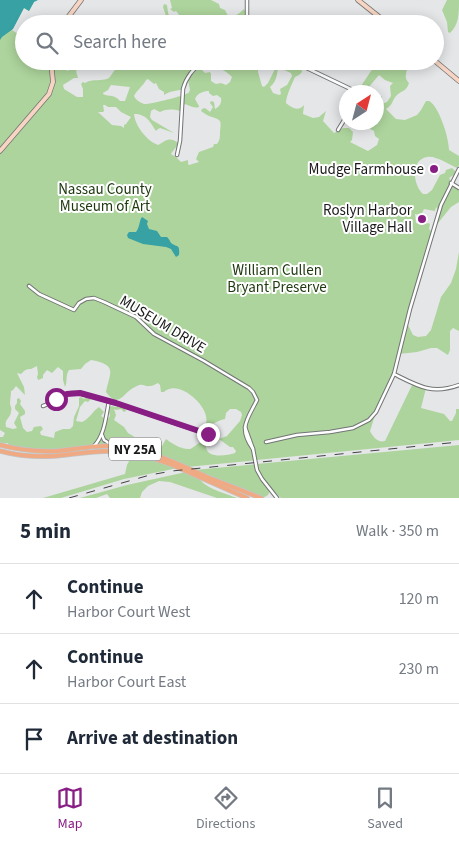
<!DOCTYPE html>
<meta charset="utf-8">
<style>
body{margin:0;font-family:"Source Sans 3",sans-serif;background:#f2f2f3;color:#1f2937}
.compass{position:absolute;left:339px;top:85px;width:45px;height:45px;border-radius:50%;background:#fff;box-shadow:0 2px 12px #0003;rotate:36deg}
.stop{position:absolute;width:15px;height:15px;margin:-11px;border:4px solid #881e84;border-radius:50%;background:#fff}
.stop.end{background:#881e84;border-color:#fff;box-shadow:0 1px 5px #0008}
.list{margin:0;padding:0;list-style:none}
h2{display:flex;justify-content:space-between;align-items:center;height:65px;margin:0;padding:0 20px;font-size:21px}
h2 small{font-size:16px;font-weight:400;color:#747a83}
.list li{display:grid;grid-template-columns:32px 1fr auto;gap:15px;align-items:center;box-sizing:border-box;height:70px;padding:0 20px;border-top:1px solid #e0e1e3}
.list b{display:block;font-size:19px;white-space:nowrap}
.list p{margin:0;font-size:16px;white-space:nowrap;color:#747a83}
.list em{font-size:16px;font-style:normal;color:#747a83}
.icon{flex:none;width:28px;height:28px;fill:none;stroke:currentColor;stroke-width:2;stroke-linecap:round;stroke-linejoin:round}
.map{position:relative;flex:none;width:459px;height:498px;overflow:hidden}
.search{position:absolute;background:#fff;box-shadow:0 2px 12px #0003;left:15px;right:15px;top:15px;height:55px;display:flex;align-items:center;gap:12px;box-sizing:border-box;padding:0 18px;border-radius:28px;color:#747a83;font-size:19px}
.sheet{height:275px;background:#fff}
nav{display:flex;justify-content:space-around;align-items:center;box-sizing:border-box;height:70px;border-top:1px solid #e0e1e3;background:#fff;font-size:14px;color:#747a83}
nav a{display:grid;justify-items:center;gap:2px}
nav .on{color:#881e84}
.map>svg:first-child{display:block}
</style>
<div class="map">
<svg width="459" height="498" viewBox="0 0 459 498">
<rect width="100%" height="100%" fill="#e5e6e8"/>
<g fill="#add49c" fill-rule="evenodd">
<path d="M38 0 34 2 29 11 24 8 12 30 24 38V61H60L67 71 77 66 79 61H86L76 71 78 78H74L63 85 64 89 77 97H83V89L81 84 83 82 85 83C93 78 101 82 109 78 117 67 123 55 139 63 135 63 129 63 126 67L140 68 143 67 141 61H230V63L240 65 244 68 246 61H260L257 67 258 70V72L262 86 264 87 268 83 279 61C277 71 278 81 270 87L273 93 279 95 281 94 280 89 287 85 292 76 291 73 284 70 283 67 288 63H293L301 67 302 72 299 75 295 77C292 84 286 96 286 103 292 108 298 112 304 105L303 114 313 118 319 117 326 111 323 121 334 133 343 128H349L353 132 352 140 350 142 368 151 377 145 379 139 375 136 374 131 360 123C366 123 372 125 378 124 380 114 377 107 377 98L382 96V104L387 102 391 96 390 86 393 83 385 80 379 75 368 88 361 92V86L373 68V65L371 61H386L395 69 410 61C408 69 402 77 409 83 406 92 402 90 397 95 392 100 393 105 386 109L396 119 405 120 417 115 421 110 426 101H429C439 106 449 138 449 150L459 156V165L457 168C450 165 435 155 427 157 410 160 413 185 423 194H427L432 190 440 175 445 173 446 170 452 168 455 171V174L449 178 456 188 459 190V202L451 207 438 223 436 222 439 212 436 207 435 211 424 209 421 215 415 214 416 223 421 225 428 223 430 224 429 229 432 232 407 323 413 335 418 337 426 336 431 330 441 297 451 283 456 269 459 252V331L453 328 450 331V350L448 355 437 348H431L417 352 399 354 394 374 376 412 370 431C373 437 378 443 385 441L413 383 426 388 421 408 444 414 450 421H452L456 413V409H459V440L187 467 169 459 121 446 45 451 8 447V443H0V437H3L5 433 0 430V33L20 9ZM211 63H213C219 69 227 71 232 77L230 82 226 85 221 83 216 84 211 81V74L210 72 205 73 201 69 204 66H209ZM148 79 154 84 156 83 159 89 164 92V95C171 90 178 91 185 89V86L183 85 188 80 190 90C189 91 189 93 188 93 184 96 148 105 144 104 139 102 136 100 134 96 137 90 143 86 146 80ZM111 85 130 87 125 101H120C114 94 110 97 103 94V93L108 90ZM207 91H209V93L213 96 217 95 221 98C222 103 219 107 215 109L214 102 211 101 210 103 213 107 210 112 205 108 202 109 201 111C204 113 208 116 212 117 222 120 221 121 220 132 220 137 220 140 217 144H214L213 147 199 152 196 159 199 162 189 165 188 164V160L181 162 176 157 171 154C173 150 177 147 179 143 169 137 168 139 158 145 147 141 135 126 134 114 147 114 150 122 156 131L158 129 160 128 174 133 152 120 150 117 151 111 154 109 160 112C167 109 172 109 180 111L185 104C189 105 193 109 199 107V106L195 99C197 94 201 92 207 91ZM103 105H105L108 107H116L121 112 131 117 126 124 124 125V128L121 126 112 125 98 112H103L104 111ZM91 360C118 365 110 372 106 392 119 410 123 392 135 387 143 382 144 387 150 386 153 386 155 384 158 383L160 385 161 392H164C178 378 211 407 206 423L208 426 221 420 225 419 226 413 230 409H236L241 412 242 415 240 421 227 436 219 439 230 447H233L236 451 235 453C226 456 205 459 206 445L201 442C197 444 193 448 190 449 182 450 171 443 166 439L162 446H159L138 439 128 433 124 427 114 420 116 415 114 409 116 410 121 409 124 412 126 411C125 406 119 404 115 407L112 406 110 407 109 411 110 416 108 419 106 425 105 423 104 418 101 416 104 412 99 407C93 411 89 419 82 422L76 421 80 407 85 401 88 402 91 399 86 397 84 399 81 397 79 398V406L74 417 73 426 70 429H63L55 432 54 438 41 435 40 432 43 429 41 426 34 427 32 431 27 432 23 428 20 417 25 414V411L20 404 21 401 19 398 17 399V403L15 406V409L19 413 14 423 17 428 13 429 6 427C4 419 10 419 11 412 12 407 11 408 10 404 10 400 11 395 11 391L13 390 16 386 25 395 24 387 17 373 21 374C25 370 26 369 31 369L37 366 38 374 37 377 38 380 43 378V375L47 370 52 373 58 367 63 371V380L65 387C68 381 65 376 69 370L81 369 85 364Z"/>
<path d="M170 0H211L219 4 220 8 225 10 228 16C237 16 237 15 244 9L247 15 245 21 246 24H227L221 19 207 16 204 19 206 24H164V21L167 19 163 7 164 4 167 5C168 12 168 18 174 22L180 16 176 11 174 12 170 9 172 8Z"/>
<path d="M447 0H459C459 13 459 25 450 33L448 32 447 22 442 10Z"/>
<path d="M459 445V498H281L271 489 268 495 263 498 194 470Z"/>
<path d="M133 453 178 468 124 479 61 498H43L125 474 127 465Z"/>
<path d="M186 472 199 478C204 488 227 494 237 498H217L170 482 159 481 148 486 142 492 140 498H110L107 494 96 498H80L127 485Z"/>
</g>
<g fill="#38a1a4">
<path d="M0 0H38L34 2 29 11 24 8 13 29 2 37 0 40Z"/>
<path d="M142 217 148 221 147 224 149 229 157 231 161 237H167C169 239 170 241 171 243 177 248 180 243 179 255L176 257 171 249 166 247 143 244 128 238 127 235 129 232H136C140 227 139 221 142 217Z"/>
</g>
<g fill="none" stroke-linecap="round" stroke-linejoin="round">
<g stroke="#737476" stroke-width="4.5">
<g id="street">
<path d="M247 24V0"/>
<path d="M292 61 357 92"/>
<path d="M338 130 346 117"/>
<path d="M177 155 180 141 183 89C186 77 193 70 202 61"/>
<path d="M451 183 459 188"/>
<path d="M29 286 39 294 74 310 79 303 86 299 94 298 104 302 136 317 154 334 204 361 249 388 253 392 257 400C247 420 238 428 253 449"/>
<path d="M394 374C418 386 432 395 459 385"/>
<path d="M43 406C53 403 60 394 71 393 82 392 94 397 105 400 140 410 173 424 208 434"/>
<path d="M245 427 253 449 257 470 262 479 277 498"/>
<path d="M102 435 104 440 112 445"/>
<path d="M266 442 297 435 330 432 353 428 369 420 376 412 394 374 410 309 441 205 459 169"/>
<path d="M94 446C105 435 106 415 109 401"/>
</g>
</g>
<g stroke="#737476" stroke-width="5.5">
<g id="secondary">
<path d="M358 0 388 24"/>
<path d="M63 24 81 0"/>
<path d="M435 61 459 81"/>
<path d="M0 151 49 94 53 82 51 61"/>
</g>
</g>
<g stroke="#c3c3c4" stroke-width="5.5">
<g id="primary">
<path d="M0 445C19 450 37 452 57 451 78 449 99 444 121 447 153 451 178 464 207 477 225 484 243 491 261 498"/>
<path d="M0 451C18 456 36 457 54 456 75 454 96 450 117 451 135 452 153 458 170 464L247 498"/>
</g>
</g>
<use href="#street" stroke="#fff" stroke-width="2.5"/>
<use href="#secondary" stroke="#f7d5c2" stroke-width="4"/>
<use href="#primary" stroke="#efaa84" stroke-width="4"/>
<path stroke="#414243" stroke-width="1" stroke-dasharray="9 9" stroke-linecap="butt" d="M69 498 150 475 172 471 459 442"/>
</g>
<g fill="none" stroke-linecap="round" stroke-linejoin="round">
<path stroke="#881e84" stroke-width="6" d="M56 399 67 394 80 393 116 403 208 434"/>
</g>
<g fill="#881e84" stroke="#fff" stroke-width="2">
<circle cx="434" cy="169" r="5"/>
<circle cx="422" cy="219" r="5"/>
</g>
<g text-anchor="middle" stroke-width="4" stroke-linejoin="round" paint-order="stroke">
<rect fill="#fff" stroke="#5f5f5f" stroke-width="1" x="109" y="437.5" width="52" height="23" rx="4"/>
<g font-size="14" font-weight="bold" fill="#1a1a1b">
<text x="135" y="454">NY 25A</text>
</g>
<g font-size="15" fill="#1a1a1b" stroke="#fff" text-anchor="end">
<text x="424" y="174">Mudge Farmhouse</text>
<text x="412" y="215">Roslyn Harbor<tspan x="412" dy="17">Village Hall</tspan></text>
</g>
<g font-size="15" fill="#203a10" stroke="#fff">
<text x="105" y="194">Nassau County<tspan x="105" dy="17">Museum of Art</tspan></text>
<text x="277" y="275">William Cullen<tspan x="277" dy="17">Bryant Preserve</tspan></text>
</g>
<g font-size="15" fill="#1a1a1b" stroke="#fff">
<text transform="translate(163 324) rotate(31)" y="5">MUSEUM DRIVE</text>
</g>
</g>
</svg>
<svg class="compass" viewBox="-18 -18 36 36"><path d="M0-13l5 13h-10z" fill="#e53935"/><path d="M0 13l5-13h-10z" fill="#747a83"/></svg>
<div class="stop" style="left:56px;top:399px"></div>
<div class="stop end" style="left:208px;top:434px"></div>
<div class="search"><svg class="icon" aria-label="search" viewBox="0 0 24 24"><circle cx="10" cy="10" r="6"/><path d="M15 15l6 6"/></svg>Search here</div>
</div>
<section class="sheet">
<h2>5 min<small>Walk · 350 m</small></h2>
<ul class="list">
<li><svg class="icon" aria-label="ahead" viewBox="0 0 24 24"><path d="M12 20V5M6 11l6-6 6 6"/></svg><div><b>Continue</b><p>Harbor Court West</p></div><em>120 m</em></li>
<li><svg class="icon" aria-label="ahead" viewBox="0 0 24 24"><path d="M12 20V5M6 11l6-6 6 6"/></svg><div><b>Continue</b><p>Harbor Court East</p></div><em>230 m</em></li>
<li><svg class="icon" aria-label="arrive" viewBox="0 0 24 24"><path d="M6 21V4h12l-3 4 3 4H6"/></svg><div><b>Arrive at destination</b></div></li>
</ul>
</section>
<nav>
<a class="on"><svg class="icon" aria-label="map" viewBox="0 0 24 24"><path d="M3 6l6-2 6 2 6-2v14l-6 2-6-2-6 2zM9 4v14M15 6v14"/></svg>Map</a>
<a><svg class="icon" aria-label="directions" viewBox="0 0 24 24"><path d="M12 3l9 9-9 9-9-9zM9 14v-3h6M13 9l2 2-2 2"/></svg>Directions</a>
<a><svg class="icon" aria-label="saved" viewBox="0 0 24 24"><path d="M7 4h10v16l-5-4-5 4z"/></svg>Saved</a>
</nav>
